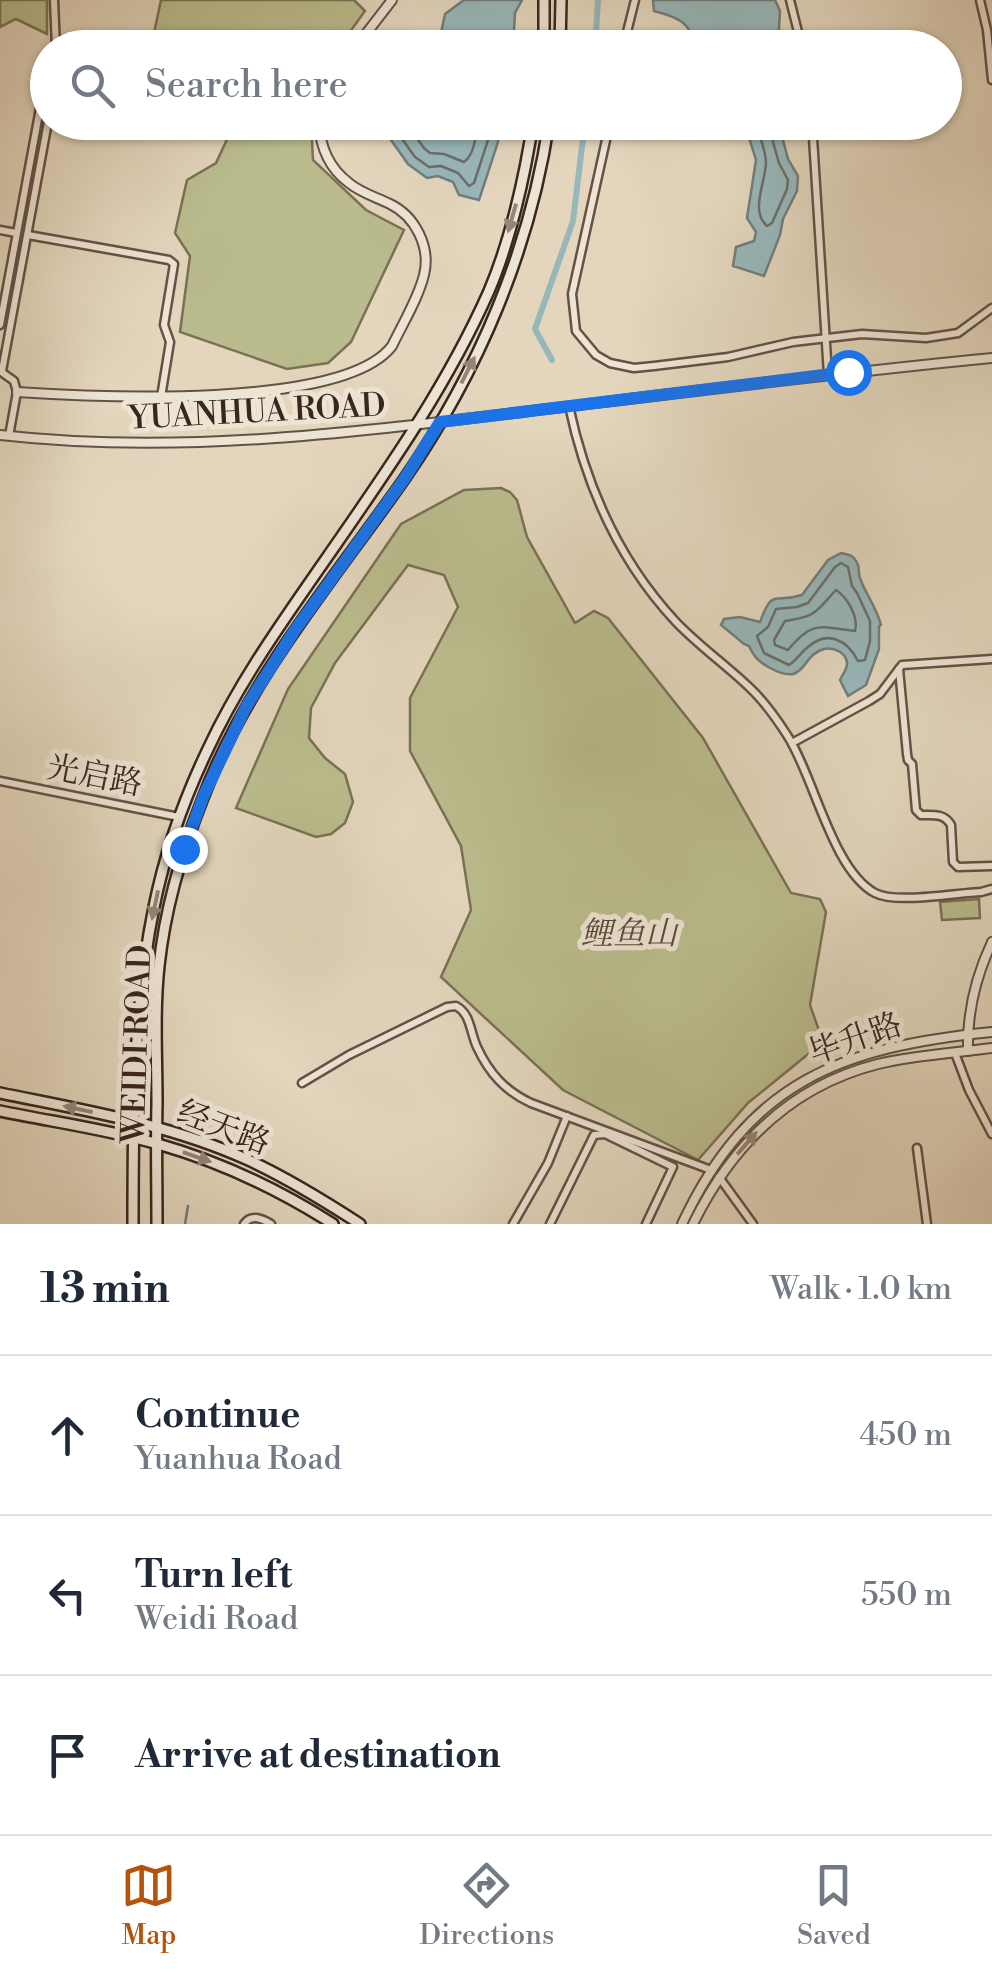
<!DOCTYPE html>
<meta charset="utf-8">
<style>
body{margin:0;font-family:"Libre Bodoni","Noto Serif SC",serif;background:#f2f2f3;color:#1f2937}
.stop{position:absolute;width:30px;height:30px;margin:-22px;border:8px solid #1a73e8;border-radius:50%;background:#fff}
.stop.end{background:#1a73e8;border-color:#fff;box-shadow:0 2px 10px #0008}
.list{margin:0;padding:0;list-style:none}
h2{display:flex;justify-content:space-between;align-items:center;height:130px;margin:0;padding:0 40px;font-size:42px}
h2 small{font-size:32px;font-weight:400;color:#747a83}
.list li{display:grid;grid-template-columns:65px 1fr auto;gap:30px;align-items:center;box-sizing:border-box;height:160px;padding:0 40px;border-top:2px solid #e0e1e3}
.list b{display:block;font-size:38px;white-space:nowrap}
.list p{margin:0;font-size:32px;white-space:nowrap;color:#747a83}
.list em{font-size:32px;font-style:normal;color:#747a83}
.icon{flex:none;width:55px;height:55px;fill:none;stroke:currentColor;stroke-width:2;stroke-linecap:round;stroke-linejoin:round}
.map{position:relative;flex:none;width:992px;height:1224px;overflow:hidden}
.search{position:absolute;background:#fff;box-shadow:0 2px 8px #0004;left:30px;right:30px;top:30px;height:110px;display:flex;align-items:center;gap:25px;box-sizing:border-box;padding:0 35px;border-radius:55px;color:#747a83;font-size:38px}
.sheet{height:610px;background:#fff}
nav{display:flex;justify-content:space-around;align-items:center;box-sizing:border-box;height:140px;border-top:2px solid #e0e1e3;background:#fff;font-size:28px;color:#747a83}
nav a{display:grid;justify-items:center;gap:5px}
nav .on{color:#b45309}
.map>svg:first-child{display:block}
</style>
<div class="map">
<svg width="992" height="1224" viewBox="0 0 992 1224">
<rect width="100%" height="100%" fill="#e3d6bd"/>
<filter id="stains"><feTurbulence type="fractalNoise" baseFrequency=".002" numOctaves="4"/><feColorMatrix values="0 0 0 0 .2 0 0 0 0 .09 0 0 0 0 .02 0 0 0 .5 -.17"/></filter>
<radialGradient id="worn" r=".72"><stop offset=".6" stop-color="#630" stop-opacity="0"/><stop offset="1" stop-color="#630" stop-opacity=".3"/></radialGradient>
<g fill="#babc8d" stroke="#7a7156" stroke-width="2.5">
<path d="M0 0H47V34L16 19 0 27Z"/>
<path d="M161 0H354L365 11 339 47H151Z"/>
<path d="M235 122 311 123 313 160 366 210 404 230 351 342 328 363 287 369 180 332 190 256 175 233 187 180 216 163Z"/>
<path d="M501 488 510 492 517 500 527 537 575 623 594 611 608 618 703 738 791 893 820 899 826 912 810 1005 823 1042 748 1103 698 1160 563 1090 441 977 471 910 461 846 410 751V698L458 607 444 575 408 565 335 663 311 708 309 738 325 758 345 774 353 802 345 823 331 834 316 837 236 808 288 689 401 524 464 490Z"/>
<path d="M979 899 980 918 942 920 940 902Z"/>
</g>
<g fill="#98b7ba" stroke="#727d7c" stroke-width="2.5">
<path d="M464 0H522L515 13 513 47H432L441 33 445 14Z"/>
<path d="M653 0H775L780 11 778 47H698C688 22 681 18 654 11Z"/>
<path d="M379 123H500L498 142 479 200 459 195 453 182 438 176 427 178 408 164Z"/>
<path d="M742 123H785L783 140 788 159 798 176 797 191 783 219 780 235 764 276 733 266 736 247 754 241 756 232 747 218 756 160 745 125Z"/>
<path d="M841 553C848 555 852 554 856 561 861 568 857 570 860 578 865 593 877 608 881 625L879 626V649L866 685 848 696 840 680C842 675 846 671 847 665 848 653 834 647 824 649 800 655 807 688 770 668 759 662 754 657 749 646L744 644 721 625 724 619 740 617 760 622C773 587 774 604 802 595L828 560Z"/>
</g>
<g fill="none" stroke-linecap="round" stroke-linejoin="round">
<g stroke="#686e6c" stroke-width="2.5">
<path d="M390 122 415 157 429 167 441 166 458 173 469 186 474 183 488 140 490 122"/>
<path d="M405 122 424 148 430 153 444 154 464 162C475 154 476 135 477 122"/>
<path d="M755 122C759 135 766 150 766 163 765 184 750 211 767 226L772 223 787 189 788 180 779 163 773 142 775 122"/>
<path d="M841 563 848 567 852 586 857 593 870 621V641L865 660 858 661C848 641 828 629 808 647 800 653 798 659 789 665L764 653 757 636 768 627 776 609 797 607 808 603 835 567Z"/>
<path d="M836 590C847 597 859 617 855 631 822 628 814 618 788 650L775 645 774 640 785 621C818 616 815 612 836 590Z"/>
</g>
<path stroke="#727d7c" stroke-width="2.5" d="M185 1224 188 1206"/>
<g stroke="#98b7ba" stroke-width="6">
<path d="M595 48 598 0"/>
<path d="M552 360 535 329 573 221 585 122"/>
</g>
<g stroke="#645246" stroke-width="11">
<g id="minor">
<path d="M54 0 56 48"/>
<path d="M790 0 802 48"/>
<path d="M980 0 987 30 992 80"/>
<path d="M623 48 635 0"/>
<path d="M610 122 572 294 576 331 596 355 610 363 634 368 654 366 728 357 793 342 862 334 926 338 958 333 992 308"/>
<path d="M812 122 828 375"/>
<path d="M0 230 16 233"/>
<path d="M28 235 169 260 174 264 164 325 170 342 161 397"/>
<path d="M0 325 48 65"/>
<path d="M0 371 14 381 17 392 9 436"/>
<path d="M2 371 48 122"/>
<path d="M569 406C586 486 620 562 676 622 699 646 726 665 750 688 765 702 776 718 787 735 814 776 832 870 875 893 896 904 956 893 981 892L992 889"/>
<path d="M899 669 907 754 908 760 912 764 916 810 921 815C933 815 944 813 951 825L953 862 958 867 992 866"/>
<path d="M792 743 869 701 880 694 902 665 992 659"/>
<path d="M0 781 179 817"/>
<path d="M955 1053 969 1090 992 1134"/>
<path d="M302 1083 349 1055 447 1007 456 1006C471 1014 470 1032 477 1047 489 1073 505 1091 531 1103L711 1170"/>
<path d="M917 1148 927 1224"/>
<path d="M719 1177 753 1224"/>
<path d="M244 1224C251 1214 261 1218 271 1224"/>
<path d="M513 1224 548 1163 567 1116"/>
<path d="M550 1224 594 1135 605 1134 673 1167 646 1224"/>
</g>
</g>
<g stroke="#645246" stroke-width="12">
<g id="tertiary">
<path d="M355 48 392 0"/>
<path d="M17 392C94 397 343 410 392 346 403 323 418 299 424 275 431 247 415 216 390 204 376 197 361 193 349 183 329 168 320 146 319 122"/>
<path d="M0 435C175 455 350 433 523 412 679 393 835 373 992 358"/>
<path d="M968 1051C967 1014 976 976 992 942"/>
<path d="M682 1224C749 1081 842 1047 992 1032"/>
<path d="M693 1224C732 1145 791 1086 878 1064 915 1055 954 1053 992 1048"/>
</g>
</g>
<g stroke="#39261e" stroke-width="14">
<g id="secondary">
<path d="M544 48V0"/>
<path d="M560 48 561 0"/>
<path d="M0 1093C82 1110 169 1124 246 1159 286 1177 323 1200 360 1224"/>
<path d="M0 1111C53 1122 106 1129 158 1144 221 1162 278 1189 333 1224"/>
<path d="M133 1224C133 1120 133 1009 154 907 165 852 184 799 208 749 240 680 285 618 328 556 387 471 447 386 489 291 510 242 525 176 533 122"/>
<path d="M157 1224C157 1184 156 1143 157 1103 157 1057 154 1012 159 966 165 909 182 851 203 798 248 679 333 581 405 478 478 372 530 250 549 122"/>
</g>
</g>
<use href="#minor" stroke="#ede4d4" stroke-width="6"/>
<use href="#tertiary" stroke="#ede4d4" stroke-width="8"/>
<use href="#secondary" stroke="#ede4d4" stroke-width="9"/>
</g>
<defs><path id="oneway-solid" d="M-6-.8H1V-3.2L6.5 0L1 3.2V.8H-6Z" transform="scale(2.5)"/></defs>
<g fill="#938579">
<use href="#oneway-solid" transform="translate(512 218) rotate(106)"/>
<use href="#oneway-solid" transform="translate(468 370) rotate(-63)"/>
<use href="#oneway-solid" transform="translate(155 905) rotate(102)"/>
<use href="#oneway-solid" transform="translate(78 1109) rotate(-168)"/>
<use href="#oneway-solid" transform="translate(747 1143) rotate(-49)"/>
<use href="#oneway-solid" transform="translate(197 1157) rotate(19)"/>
</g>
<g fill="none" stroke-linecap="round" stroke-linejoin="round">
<path stroke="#1a73e8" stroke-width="12" d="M184 849 204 795 246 707 295 630 405 478 440 422 848 372"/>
</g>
<g text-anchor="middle" stroke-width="10" stroke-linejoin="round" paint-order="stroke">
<g font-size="32" fill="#39261e" stroke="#ede4d4">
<text transform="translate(257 411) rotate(-3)" y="11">YUANHUA ROAD</text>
<text transform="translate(95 775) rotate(11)" y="11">光启路</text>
<text transform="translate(855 1038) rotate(-19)" y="11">毕升路</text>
<text transform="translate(136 1044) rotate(-88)" y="11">WEIDI ROAD</text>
<text transform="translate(224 1127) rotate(21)" y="11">经天路</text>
</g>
<g font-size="32" font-style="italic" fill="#594c3a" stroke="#ede4d4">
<text x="629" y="944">鲤鱼山</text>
</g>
</g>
<rect width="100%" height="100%" filter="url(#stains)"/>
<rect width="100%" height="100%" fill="url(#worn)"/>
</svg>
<div class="stop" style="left:848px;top:372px"></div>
<div class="stop end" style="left:184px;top:849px"></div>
<div class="search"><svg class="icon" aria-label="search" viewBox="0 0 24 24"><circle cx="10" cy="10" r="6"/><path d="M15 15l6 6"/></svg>Search here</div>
</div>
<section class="sheet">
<h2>13 min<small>Walk · 1.0 km</small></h2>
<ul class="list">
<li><svg class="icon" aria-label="ahead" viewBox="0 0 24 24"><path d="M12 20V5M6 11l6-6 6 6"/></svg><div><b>Continue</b><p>Yuanhua Road</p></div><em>450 m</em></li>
<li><svg class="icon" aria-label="left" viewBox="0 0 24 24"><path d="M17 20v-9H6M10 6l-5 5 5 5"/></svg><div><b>Turn left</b><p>Weidi Road</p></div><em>550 m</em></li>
<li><svg class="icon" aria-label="arrive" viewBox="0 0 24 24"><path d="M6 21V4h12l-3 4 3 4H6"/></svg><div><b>Arrive at destination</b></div></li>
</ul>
</section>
<nav>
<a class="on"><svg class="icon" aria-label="map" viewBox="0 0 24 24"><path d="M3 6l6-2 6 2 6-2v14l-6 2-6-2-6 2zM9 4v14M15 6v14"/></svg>Map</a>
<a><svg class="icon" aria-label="directions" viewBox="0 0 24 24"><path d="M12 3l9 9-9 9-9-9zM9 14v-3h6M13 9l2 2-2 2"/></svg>Directions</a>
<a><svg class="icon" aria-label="saved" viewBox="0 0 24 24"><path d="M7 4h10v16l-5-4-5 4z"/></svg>Saved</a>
</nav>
